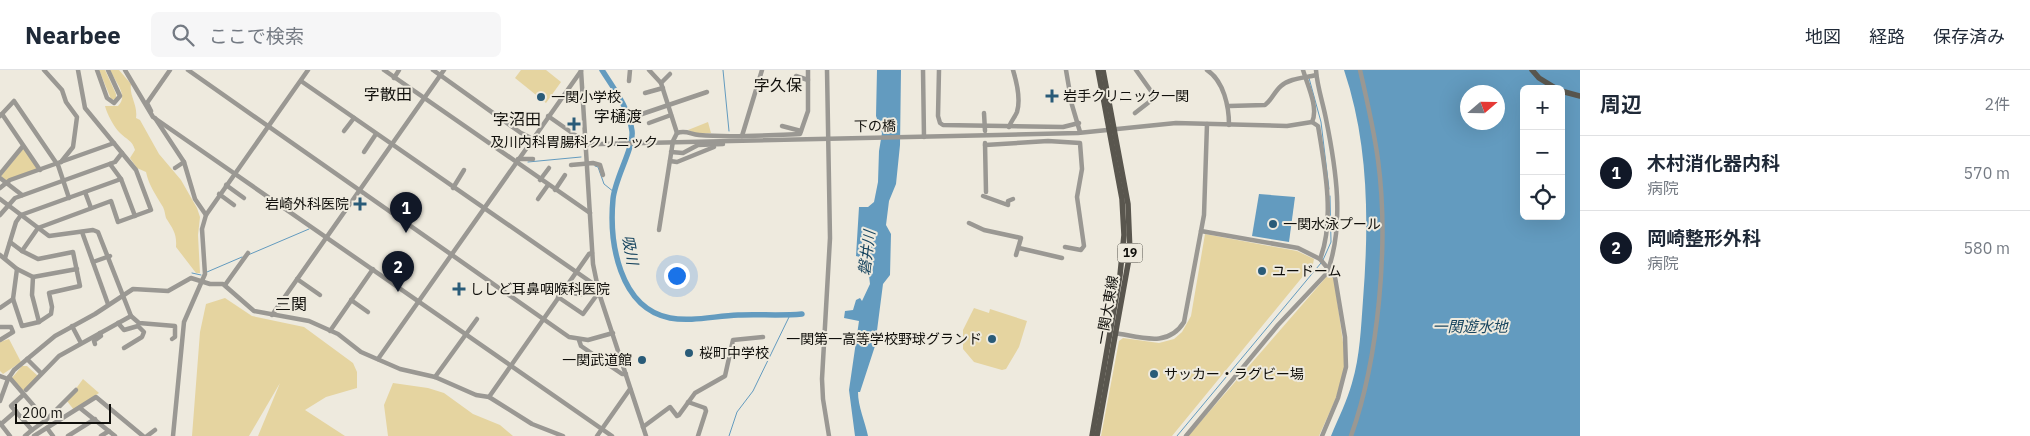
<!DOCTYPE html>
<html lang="ja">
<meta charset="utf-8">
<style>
body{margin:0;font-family:"IBM Plex Sans","Noto Sans JP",sans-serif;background:#f6f6f7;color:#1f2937}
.controls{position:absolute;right:15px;top:15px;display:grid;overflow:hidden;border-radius:8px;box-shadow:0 5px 20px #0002}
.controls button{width:45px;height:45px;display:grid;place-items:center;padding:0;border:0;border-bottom:1px solid #e0e1e3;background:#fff;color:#1f2937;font:25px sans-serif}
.compass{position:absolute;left:1460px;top:15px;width:45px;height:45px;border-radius:50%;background:#fff;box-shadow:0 5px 20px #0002;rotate:70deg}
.scale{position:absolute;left:15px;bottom:12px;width:96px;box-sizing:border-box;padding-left:5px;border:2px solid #100f0b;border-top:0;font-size:14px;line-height:18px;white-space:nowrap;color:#100f0b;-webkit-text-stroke:4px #eeeade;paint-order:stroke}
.you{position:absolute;left:676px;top:205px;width:18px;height:18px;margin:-12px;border:4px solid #fff;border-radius:50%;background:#1a73e8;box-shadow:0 0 0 8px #1a73e833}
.badge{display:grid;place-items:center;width:32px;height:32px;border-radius:50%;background:#111827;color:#fff;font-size:16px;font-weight:700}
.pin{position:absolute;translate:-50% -41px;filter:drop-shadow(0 1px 2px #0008)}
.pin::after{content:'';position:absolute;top:26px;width:18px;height:15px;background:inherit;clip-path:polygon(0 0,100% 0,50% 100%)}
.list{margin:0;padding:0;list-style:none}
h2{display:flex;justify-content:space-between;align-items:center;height:65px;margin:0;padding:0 20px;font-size:21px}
h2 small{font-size:16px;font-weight:400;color:#747a83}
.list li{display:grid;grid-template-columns:32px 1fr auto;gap:15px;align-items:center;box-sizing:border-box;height:75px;padding:0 20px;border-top:1px solid #e0e1e3}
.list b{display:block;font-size:19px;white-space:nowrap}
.list p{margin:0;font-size:16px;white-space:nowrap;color:#747a83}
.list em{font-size:16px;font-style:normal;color:#747a83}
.icon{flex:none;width:28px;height:28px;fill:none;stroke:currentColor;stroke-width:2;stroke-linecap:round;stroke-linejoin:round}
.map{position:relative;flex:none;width:1580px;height:366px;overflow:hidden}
header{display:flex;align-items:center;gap:30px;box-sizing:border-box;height:70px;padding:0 25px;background:#fff;border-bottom:1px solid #e0e1e3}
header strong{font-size:24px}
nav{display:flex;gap:28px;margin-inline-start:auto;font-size:18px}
.search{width:350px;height:45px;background:#f6f6f7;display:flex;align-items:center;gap:12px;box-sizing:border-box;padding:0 18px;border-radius:8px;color:#747a83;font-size:19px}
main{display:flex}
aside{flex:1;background:#fff}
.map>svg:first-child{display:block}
</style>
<header>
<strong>Nearbee</strong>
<div class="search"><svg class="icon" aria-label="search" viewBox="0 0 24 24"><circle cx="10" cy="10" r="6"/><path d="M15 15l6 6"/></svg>ここで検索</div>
<nav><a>地図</a><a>経路</a><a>保存済み</a></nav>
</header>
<main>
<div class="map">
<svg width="1580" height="366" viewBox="0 0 1580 366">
<rect width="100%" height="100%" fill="#eeeade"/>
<g fill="#e5d4a0">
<path d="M99 0H105L116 24V30L111 29Z"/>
<path d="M110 0H119L131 14C129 26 138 35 136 48L140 50 159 84 181 110 197 138 200 147 198 165 200 203H196L176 177C177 164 173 159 166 148 165 145 165 141 163 137 156 125 149 116 146 102L137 98 130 88 135 80C132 70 127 70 120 63 114 57 107 44 105 36H118C129 25 115 12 110 0Z"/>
<path d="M521 0H546L561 12 546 33 515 8Z"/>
<path d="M708 52 711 63 696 64 688 60Z"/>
<path d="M24 78 38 98 37 100 6 111 1 106Z"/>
<path d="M1205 164 1297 181 1314 189 1313 194 1172 366H1101L1119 271 1123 268 1159 273 1174 269 1182 262 1191 246Z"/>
<path d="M1328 205 1334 208 1345 287 1344 300 1336 328 1319 366H1188Z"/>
<path d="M225 228 252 246 304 257 353 293 357 302V318L326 327 305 340 345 366H258L280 313 249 366H192L200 262 206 234Z"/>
<path d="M974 238 989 243 990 239 1027 251 1019 277 1006 299 1002 300 974 292 963 279V260Z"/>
<path d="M9 269 21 292 3 304 0 301V272Z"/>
<path d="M22 296H27L38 306 24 321 11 309Z"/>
<path d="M83 309 99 323 74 340 67 331Z"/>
<path d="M393 313 428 318 444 323 473 344 500 355 513 366H388L384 335Z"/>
</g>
<g fill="#639bbf" fill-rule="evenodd">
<path d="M877 0H901L900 75 896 114 889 131 886 155 891 164 890 205 883 214 875 276 860 322H858C858 337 865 351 868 366H855L849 320 859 251 844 248 845 241 853 240 856 230 860 228 862 231 870 214 867 189 856 186 859 137H868L874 132 878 112 879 81 882 63 876 46Z"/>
<path d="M1344 0H1580V366H1331C1338 349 1347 331 1352 313 1360 286 1361 257 1363 230 1369 153 1369 74 1344 0ZM1524 19H1561V146H1524ZM1468 22H1498V52H1468Z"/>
<path d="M1259 124 1295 127 1289 172 1252 166Z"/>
</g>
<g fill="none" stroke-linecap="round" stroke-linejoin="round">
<g stroke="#639bbf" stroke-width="1">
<path d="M723 0 729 61"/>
<path d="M1309 8 1321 52 1329 119"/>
<path d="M528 92 581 87"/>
<path d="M595 96 598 97 604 114 614 122"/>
<path d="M248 185 309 159"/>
<path d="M1323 190 1331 172 1330 126"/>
<path d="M207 202 242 187"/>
<path d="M192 203 201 205"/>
<path d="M729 366 737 342 753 321 790 245"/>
<path d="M1177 366 1321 193"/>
</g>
<path stroke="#639bbf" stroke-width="5.5" d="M602 0C614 19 629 38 632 61 634 78 615 108 613 129 609 172 619 238 670 248 691 252 715 246 738 245 759 244 780 246 802 244"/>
<g stroke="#9a9893" stroke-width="4.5">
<path d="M44 0 62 20 66 32 77 47 73 77 61 92"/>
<path d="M97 0 107 28 114 33 120 26 108 0"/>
<path d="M125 0 153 47 612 366"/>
<path d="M188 0 569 267 588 270 613 263"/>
<path d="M384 0 590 143"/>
<path d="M433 0 521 63 533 69 556 75 998 65 1078 63 1176 53 1287 56 1312 52C1319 38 1307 14 1303 0"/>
<path d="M581 0 593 194 599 223 646 366"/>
<path d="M649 0 661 13 677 63C686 60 690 64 699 65 732 68 767 65 800 64L808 41V0"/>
<path d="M827 0 830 168 822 309 823 329 829 366"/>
<path d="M923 0 924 67"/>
<path d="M939 0 938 46 940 53 943 55 1063 57 1079 53"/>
<path d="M1066 0 1072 35 1080 62"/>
<path d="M1207 0C1224 11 1229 37 1229 55"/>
<path d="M796 6 808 10"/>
<path d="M394 8 399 0"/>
<path d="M301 11 598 217C586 226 576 227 564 218"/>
<path d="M629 11 630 0"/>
<path d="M661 13 670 4"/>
<path d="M645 23 663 18"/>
<path d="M1229 36 1265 35C1272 30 1274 22 1281 16 1290 8 1305 8 1316 5"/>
<path d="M151 41 147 33 170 0"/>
<path d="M984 43 985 61"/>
<path d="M1135 43 1153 29 1151 21 1136 0"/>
<path d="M2 44 40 100"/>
<path d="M639 45 707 22"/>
<path d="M0 46 14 31 57 94"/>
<path d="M548 46 578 67"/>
<path d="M155 48 184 92 195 129 206 145"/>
<path d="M1312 52 1318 56C1325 97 1335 151 1320 189"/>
<path d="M649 53 671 45"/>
<path d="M782 56 801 61"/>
<path d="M1009 57C1011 51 1015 47 1017 42 1021 29 1017 13 1013 0"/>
<path d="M344 61 354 48"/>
<path d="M742 66 762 0"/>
<path d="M985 73 986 122"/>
<path d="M985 75 1048 71 1080 73 1082 99 1077 127 1084 176 1081 180 1065 177"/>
<path d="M364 82 376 64"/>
<path d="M671 82 683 83 698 75 723 74"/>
<path d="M518 89H533"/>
<path d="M670 91 677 92 714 77"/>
<path d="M110 94 121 109 135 146"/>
<path d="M58 95 69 128"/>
<path d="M571 95 593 93 600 95 603 105"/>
<path d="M175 98 184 92"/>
<path d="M0 104 23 76"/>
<path d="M0 108 22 125"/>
<path d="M540 110 549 98"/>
<path d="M226 115 244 128"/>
<path d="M0 118 10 110 114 73"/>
<path d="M453 118 464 100"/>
<path d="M555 120 565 105"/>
<path d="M85 122 91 138"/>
<path d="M219 124 234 135"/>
<path d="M983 126 1008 135V131L1013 129"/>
<path d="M0 129 49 166 93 160 98 162 131 246 59 286 26 320"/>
<path d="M538 129 548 115"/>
<path d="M0 145 15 128 115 92 122 83 85 38 78 0"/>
<path d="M969 153 984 160 1021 168 1016 185"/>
<path d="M659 160 673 71 677 63"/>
<path d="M1201 161 1298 178 1320 189 1335 207 1345 267 1346 297 1338 328 1322 366"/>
<path d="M82 162 108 234"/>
<path d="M10 172 22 181"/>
<path d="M1019 178 1062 188"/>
<path d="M0 185 17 199 33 207 77 199"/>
<path d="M5 188 16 152 21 145 121 109"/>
<path d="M93 192 110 186"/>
<path d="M17 199 13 229 22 256 39 252 51 244 52 237 49 223 80 216 73 182 38 189 22 181 38 158 111 131 118 152 151 140 136 100 122 83"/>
<path d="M33 207 32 225 39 252"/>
<path d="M297 209 320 225"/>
<path d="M225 215 248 183"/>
<path d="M558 227 583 244 599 222"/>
<path d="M351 230 368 242"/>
<path d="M0 238 13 229"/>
<path d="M272 245 444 0"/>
<path d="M131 246 139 253 175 256V267L172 269"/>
<path d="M118 253 124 260 138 256 144 262 142 267 124 278"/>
<path d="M72 256 81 273"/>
<path d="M0 257H11L13 262 0 270"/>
<path d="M330 261 373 199"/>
<path d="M1115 263C1141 267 1168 278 1184 252L1204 145 1207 54"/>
<path d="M579 270 581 276 622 304H626"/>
<path d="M95 274 94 271 101 266 100 263"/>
<path d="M27 289 41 303"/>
<path d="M378 289 581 1"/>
<path d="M0 306 8 309"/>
<path d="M9 307 46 350 32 360 11 336 23 325"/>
<path d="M435 307 477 249"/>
<path d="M489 327 589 184 592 183"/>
<path d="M0 331 8 309 14 300 55 266 95 244 133 219 168 221 191 208 210 214H223L254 241 309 251 338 264 361 282 400 299 435 307 476 325 489 327 532 354 563 366"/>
<path d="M688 332 705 338 706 341 698 366"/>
<path d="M80 338 115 366"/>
<path d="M46 350 76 320"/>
<path d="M0 353 10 366"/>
<path d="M1 354 16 341"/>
<path d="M643 357 670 337 677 346 679 345 695 323 725 306 733 270 763 267"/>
<path d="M47 358 53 366"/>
<path d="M25 366 32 360"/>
<path d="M34 366 96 327 143 366"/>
<path d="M68 366 95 349"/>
<path d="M101 366 109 361"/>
<path d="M147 366 155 360"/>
<path d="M173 366 184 252 205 204 202 159 206 145 308 0"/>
<path d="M597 366 630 319"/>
<path d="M1186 366 1278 255 1327 203C1345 155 1336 98 1326 49 1323 33 1317 16 1316 0"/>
<path d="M1351 366C1379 288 1389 172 1378 90 1374 60 1367 30 1360 0"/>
</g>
<g stroke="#59564e" stroke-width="5.5">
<path d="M1532 0 1539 8 1557 19"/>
<path d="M1561 21 1580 26"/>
<path d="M1092 366 1120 205 1124 165 1122 129 1098 0"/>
<path d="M1097 366 1130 183 1128 134 1103 0"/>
</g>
</g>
<g fill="#295b78" stroke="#eeeade" stroke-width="2">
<path d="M1049.5 18.5h5v5h5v5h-5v5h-5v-5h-5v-5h5z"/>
<circle cx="541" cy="27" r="5"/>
<path d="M571.5 46.5h5v5h5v5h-5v5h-5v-5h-5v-5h5z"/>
<path d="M357.5 126.5h5v5h5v5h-5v5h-5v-5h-5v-5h5z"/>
<circle cx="1273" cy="154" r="5"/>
<circle cx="1262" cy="201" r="5"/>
<path d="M456.5 211.5h5v5h5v5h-5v5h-5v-5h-5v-5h5z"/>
<circle cx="992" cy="269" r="5"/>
<circle cx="689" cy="283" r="5"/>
<circle cx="642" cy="290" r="5"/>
<circle cx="1154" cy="304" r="5"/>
</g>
<g text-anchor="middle" stroke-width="4" stroke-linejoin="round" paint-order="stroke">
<rect fill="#eeeade" stroke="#53514a" stroke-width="1" x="1117.5" y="173.5" width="25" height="19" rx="4"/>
<g font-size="12" font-weight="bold" fill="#100f0b">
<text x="1130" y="187">19</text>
</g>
<g font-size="14" fill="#100f0b" stroke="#eeeade" text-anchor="start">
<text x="1063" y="31">岩手クリニック一関</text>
<text x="551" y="32">一関小学校</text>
<text x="574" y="77" text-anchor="middle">及川内科胃腸科クリニック</text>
<text x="349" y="139" text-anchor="end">岩崎外科医院</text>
<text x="1283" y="159">一関水泳プール</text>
<text x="1272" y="206">ユードーム</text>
<text x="470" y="224">ししど耳鼻咽喉科医院</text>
<text x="982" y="274" text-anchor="end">一関第一高等学校野球グランド</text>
<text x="699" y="288">桜町中学校</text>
<text x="632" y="295" text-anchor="end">一関武道館</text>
<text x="1164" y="309">サッカー・ラグビー場</text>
</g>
<g font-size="14" fill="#100f0b" stroke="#eeeade">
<text transform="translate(875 56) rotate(-1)" y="5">下の橋</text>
<text transform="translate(1107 240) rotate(-80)" y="5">一関大東線</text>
</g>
<g font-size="15" font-style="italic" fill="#18455f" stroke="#eeeade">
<text transform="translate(630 180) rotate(80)" y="5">吸川</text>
<text transform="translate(867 183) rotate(-83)" y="5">磐井川</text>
<text x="1470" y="262">一関遊水地</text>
</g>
<g font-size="16" fill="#100f0b" stroke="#eeeade">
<text x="778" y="21">字久保</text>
<text x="388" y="30">字散田</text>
<text x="618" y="52">字樋渡</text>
<text x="517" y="55">字沼田</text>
<text x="291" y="240">三関</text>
</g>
</g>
</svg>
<div class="controls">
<button>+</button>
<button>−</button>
<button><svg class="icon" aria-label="locate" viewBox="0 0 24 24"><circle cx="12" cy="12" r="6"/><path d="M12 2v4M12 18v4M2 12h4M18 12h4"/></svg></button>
</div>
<svg class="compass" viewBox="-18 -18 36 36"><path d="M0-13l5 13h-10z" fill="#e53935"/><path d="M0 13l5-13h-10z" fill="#747a83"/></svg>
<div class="scale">200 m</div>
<div class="you"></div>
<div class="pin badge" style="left:406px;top:163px">1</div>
<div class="pin badge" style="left:398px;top:222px">2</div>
</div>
<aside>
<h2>周辺<small>2件</small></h2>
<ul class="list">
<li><span class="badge">1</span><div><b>木村消化器内科</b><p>病院</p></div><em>570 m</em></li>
<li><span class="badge">2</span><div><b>岡崎整形外科</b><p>病院</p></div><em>580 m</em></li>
</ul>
</aside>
</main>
